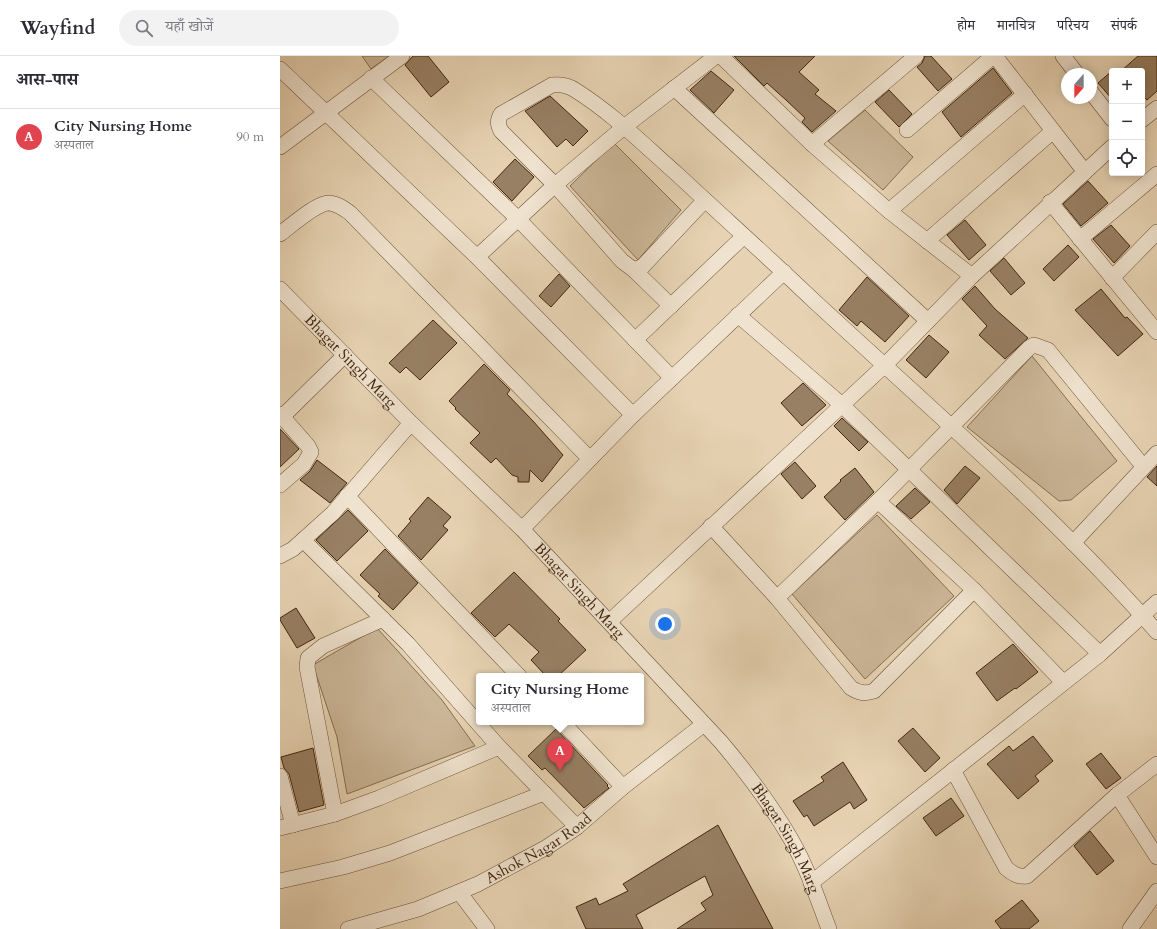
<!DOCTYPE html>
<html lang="hi">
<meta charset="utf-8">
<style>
body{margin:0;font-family:Cardo,"Noto Serif Devanagari",serif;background:#f2f2f3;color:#2b2b33}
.controls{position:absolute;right:12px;top:12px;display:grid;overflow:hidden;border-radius:4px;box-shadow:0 2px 10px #0003}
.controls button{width:36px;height:36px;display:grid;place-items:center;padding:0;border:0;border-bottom:1px solid #e1e1e2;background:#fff;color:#2b2b33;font:20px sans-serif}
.compass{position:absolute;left:781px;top:12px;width:36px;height:36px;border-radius:50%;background:#fff;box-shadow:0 2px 10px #0003;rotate:201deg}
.you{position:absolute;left:385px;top:568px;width:14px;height:14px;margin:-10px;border:3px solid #fff;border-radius:50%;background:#1a73e8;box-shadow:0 0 0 6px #1a73e833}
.badge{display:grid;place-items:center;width:26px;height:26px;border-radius:50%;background:#111827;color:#fff;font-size:13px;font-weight:700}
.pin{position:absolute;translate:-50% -33px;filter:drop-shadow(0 1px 2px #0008)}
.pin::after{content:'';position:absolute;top:21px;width:14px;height:12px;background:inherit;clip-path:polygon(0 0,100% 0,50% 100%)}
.popup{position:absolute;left:196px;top:617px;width:168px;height:52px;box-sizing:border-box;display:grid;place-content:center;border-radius:4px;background:#fff;filter:drop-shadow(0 1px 3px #0005);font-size:13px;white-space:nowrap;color:#7c7c81}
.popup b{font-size:15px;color:#2b2b33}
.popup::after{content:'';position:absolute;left:50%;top:100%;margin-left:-8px;border:8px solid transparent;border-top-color:#fff}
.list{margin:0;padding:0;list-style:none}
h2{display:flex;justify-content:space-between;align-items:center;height:52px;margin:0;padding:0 16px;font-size:17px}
h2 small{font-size:13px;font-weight:400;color:#7c7c81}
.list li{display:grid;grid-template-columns:26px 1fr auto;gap:12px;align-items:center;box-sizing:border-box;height:56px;padding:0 16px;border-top:1px solid #e1e1e2}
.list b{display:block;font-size:15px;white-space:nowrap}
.list p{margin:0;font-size:13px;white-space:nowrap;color:#7c7c81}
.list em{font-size:13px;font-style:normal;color:#7c7c81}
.icon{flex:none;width:22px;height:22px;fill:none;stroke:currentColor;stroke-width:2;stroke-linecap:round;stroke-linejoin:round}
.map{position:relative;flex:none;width:877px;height:873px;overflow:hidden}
header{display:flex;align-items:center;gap:24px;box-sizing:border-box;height:56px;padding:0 20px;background:#fff;border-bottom:1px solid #e1e1e2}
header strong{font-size:19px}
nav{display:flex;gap:22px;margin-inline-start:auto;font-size:14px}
.search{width:280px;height:36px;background:#f2f2f3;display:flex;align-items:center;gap:10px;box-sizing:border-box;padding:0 14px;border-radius:22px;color:#7c7c81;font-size:15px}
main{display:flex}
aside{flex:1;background:#fff}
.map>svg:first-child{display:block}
</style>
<header>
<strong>Wayfind</strong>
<div class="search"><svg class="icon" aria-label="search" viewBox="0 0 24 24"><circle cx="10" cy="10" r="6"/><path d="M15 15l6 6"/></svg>यहाँ खोजें</div>
<nav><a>होम</a><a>मानचित्र</a><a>परिचय</a><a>संपर्क</a></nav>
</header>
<main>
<aside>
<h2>आस-पास<small></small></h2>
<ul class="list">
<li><span class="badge" style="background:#e0444e">A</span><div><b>City Nursing Home</b><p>अस्पताल</p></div><em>90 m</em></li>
</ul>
</aside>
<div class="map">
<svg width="877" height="873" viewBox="0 0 877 873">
<rect width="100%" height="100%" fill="#e7d3b3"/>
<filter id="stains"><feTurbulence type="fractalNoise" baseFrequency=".005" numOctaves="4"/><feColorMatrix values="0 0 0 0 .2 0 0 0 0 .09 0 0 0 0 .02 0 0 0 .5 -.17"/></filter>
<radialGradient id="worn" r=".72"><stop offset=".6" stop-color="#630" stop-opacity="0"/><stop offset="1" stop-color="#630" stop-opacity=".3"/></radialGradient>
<g fill="#cbb697" stroke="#866e52">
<path d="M82 0H109L91 13Z"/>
<path d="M585 54 633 101 603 134 548 85Z"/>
<path d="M334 87 401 154 358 204 290 130Z"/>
<path d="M752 300 837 405 791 444 779 445 687 371Z"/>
<path d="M597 459 674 540 585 623 512 538Z"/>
<path d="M97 572 162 644 195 690 67 738 57 681 33 609Z"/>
</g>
<g fill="#988064" stroke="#42270e">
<path d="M133 0H148L169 26 151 41 125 9Z"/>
<path d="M454 0H535L519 16 539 34 535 38 556 55 532 76 522 66 525 62 506 44 487 27 484 30Z"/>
<path d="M645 0H651L672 23 658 35 637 11 642 7Z"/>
<path d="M858 0H877V35L867 44 862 39V15H841Z"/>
<path d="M713 12 732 37 681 81 662 56Z"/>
<path d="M431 15 454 34 434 57 410 34Z"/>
<path d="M832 15V43L818 27Z"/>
<path d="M609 34 632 58 619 71 595 46Z"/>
<path d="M270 40 308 75 293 90 286 83 277 91 245 55Z"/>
<path d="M235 103 254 121 232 145 213 126Z"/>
<path d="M808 125 828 147 801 170 783 148Z"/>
<path d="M685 164 706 189 689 204 667 179Z"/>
<path d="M831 169 850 190 834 207 813 183Z"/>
<path d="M788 189 799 201 774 225 763 213Z"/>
<path d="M724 202 745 227 731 239 710 215Z"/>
<path d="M279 218 290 230 271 251 259 240Z"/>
<path d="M587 221 629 260 605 286 581 265 577 270 559 254Z"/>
<path d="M695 230 715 253 748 282 725 303 699 279 707 270 682 243Z"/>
<path d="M821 233 845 262 847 261 863 278 838 300 795 254Z"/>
<path d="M153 264 177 287 140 324 126 311 120 317 109 307Z"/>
<path d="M649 279 669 296 646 322 626 304Z"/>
<path d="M204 308 230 334 227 338 253 365 283 399 262 426 250 414 249 426H238V421L232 419 216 402 211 407 190 387 200 377 175 353 176 352 169 345Z"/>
<path d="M523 327 546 349 522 370 501 347Z"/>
<path d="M562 362 588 386 579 395 554 370Z"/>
<path d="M0 373 19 393 0 411Z"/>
<path d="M37 404 67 427 50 447 20 424 30 415Z"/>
<path d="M515 406 536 430 522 443 501 418Z"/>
<path d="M685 410 700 422 677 448 664 434Z"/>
<path d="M877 410V430L867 421Z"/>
<path d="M575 412 594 436 565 464 544 441 561 425 560 424Z"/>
<path d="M635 432 650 446 631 463 616 450Z"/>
<path d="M148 441 171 461 163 470 168 474 141 504 118 480 131 465 129 463Z"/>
<path d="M68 454 88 475 57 505 36 484Z"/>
<path d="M105 493 138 527 113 554 98 540 100 538 80 519Z"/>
<path d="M234 516 280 563 278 565 306 594 278 620H266L251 604 259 596 229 568 215 581 191 557Z"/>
<path d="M16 552 35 582 17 592 0 564V562Z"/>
<path d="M733 588 758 616 736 633 735 632 717 645 696 617Z"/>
<path d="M633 672 660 702 645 716 618 685Z"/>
<path d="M276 673 328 729 327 730 329 732 304 752 265 712 262 714 248 700Z"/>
<path d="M753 680 773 705 755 720 759 725 738 743 707 708 729 690 733 695Z"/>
<path d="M33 692 44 749 19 756 9 718 4 712 1 701Z"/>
<path d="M821 697 841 722 826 733 806 708Z"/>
<path d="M563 706 587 744 574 753 570 746 534 770 527 759 524 761 513 745 544 725 541 721Z"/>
<path d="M671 742 684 760 656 780 643 762Z"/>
<path d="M438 769 493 873H397L426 854 421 847 433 839 425 820 356 859 363 873H306L296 851 316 842 319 849 348 835 343 828Z"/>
<path d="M810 775 834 805 817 819 794 790Z"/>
<path d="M742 844 759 865 749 873H721L715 865Z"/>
</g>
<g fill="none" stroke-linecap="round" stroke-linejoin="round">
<g stroke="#6b5237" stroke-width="16">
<g id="street">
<path d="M441 0 532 88 609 155 692 220"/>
<path d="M715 0 805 116"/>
<path d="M783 0 797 18"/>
<path d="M0 13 197 201 353 359"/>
<path d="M91 22 238 163 392 322"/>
<path d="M394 32 648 265"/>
<path d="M811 36 832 63"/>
<path d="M862 64 877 52"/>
<path d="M627 74 713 0"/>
<path d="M532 88 636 0"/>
<path d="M0 91 122 0"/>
<path d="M425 144 363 210 354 214 342 205 275 129 221 75C218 69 217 65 221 58L272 29C280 28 288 29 295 34 332 57 364 89 397 118 442 160 488 201 533 244 650 352 772 457 877 576"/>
<path d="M770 146 877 276"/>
<path d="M609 155 745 38"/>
<path d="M0 178C11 170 37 146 50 147 58 148 63 152 70 157L310 403"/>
<path d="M800 183 877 118"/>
<path d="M647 185 773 75"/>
<path d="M197 201 275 129 344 71 436 0"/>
<path d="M354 214 391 250"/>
<path d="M832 222 877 176"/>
<path id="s1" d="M0 233 131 367 242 473 441 686C467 717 492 750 512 785 528 813 538 844 549 873"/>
<path d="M458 259 562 349 820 598"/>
<path d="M355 284 464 180"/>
<path d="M0 358 28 390 31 396 24 408 0 429"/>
<path d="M0 363 65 299"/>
<path d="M67 440 239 620"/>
<path d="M598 445 694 534 783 626"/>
<path d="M431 470 497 542 571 632C579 637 585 638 594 635L694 534"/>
<path d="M242 473 353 359 504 216"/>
<path d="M23 484 128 588 219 691 297 771"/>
<path d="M793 487 877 397"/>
<path d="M0 500 13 493 53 457 131 367"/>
<path d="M497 542 598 445 749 292 754 289 768 294 863 410"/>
<path d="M329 566 604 310 692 220 832 91"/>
<path d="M282 666 343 731"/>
<path d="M673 714 726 812C733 818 738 821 747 820L837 739 877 708"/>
<path d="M0 720 13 769"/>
<path d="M837 739 877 801"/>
<path d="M55 758 27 611 28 602 43 590 103 563"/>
<path d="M0 772 55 758 99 742 219 691"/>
<path d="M0 825 63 811 110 797 264 737"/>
<path d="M531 827 820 598 877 546"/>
<path d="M179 836 207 873"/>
<path id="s2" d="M68 873 138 853 198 828 267 791 297 771 343 731 424 668"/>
<path d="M850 873 877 835"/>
</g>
</g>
<use href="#street" stroke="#efe2ce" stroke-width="15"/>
</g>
<g text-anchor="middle" stroke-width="3" stroke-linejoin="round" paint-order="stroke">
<g font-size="15" fill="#42270e" stroke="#efe2ce">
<text dy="5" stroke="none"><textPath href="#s1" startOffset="101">Bhagat Singh Marg</textPath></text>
<text dy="5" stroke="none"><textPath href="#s1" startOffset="425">Bhagat Singh Marg</textPath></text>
<text dy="5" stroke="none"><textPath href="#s1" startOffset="749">Bhagat Singh Marg</textPath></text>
<text dy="5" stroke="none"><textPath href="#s2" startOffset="208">Ashok Nagar Road</textPath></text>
</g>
</g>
<rect width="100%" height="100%" filter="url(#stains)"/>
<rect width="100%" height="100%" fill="url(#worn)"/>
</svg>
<div class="controls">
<button>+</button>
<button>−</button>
<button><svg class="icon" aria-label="locate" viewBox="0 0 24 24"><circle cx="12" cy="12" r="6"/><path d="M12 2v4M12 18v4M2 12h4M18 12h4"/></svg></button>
</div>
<svg class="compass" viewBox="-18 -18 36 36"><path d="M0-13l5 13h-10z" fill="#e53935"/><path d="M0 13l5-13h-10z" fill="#7c7c81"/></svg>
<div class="you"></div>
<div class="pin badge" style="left:280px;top:715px;background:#e0444e">A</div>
<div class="popup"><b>City Nursing Home</b>अस्पताल</div>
</div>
</main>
